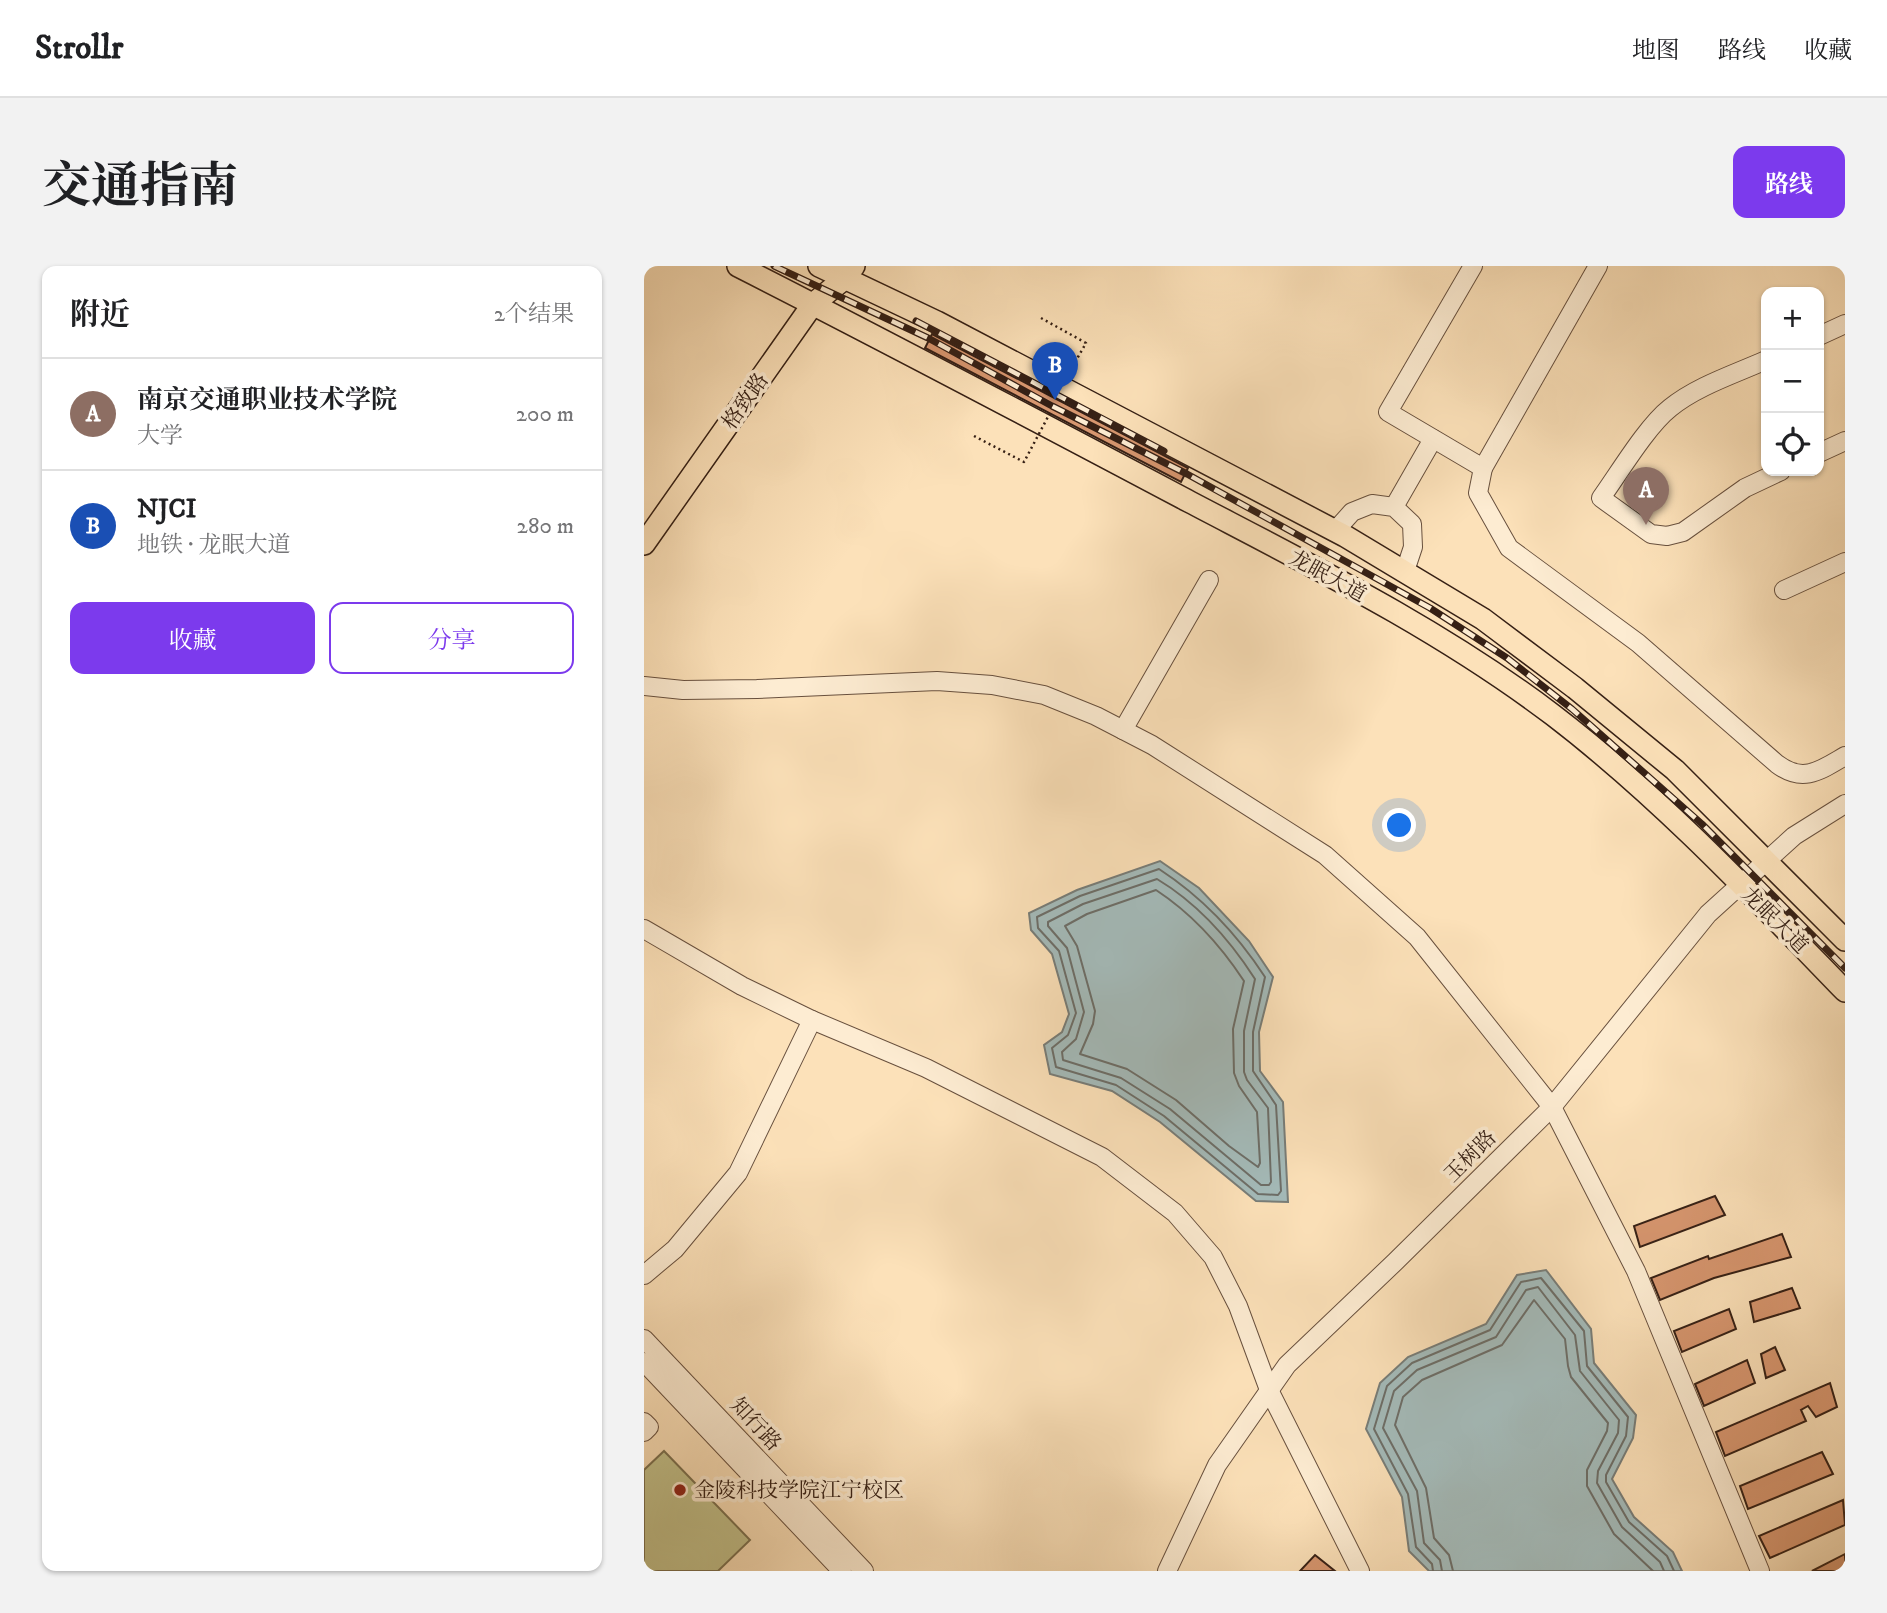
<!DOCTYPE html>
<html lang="zh">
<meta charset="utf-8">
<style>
body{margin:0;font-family:"IM FELL DW Pica","Noto Serif SC",serif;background:#f2f2f2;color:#202124}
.controls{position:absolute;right:21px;top:21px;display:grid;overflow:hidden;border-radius:14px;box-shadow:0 2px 5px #0004}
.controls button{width:63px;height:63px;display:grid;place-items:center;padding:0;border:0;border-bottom:2px solid #e0e0e0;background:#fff;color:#202124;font:35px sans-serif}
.you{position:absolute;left:756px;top:560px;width:24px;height:24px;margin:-18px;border:5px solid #fff;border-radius:50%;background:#1a73e8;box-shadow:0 0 0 10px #1a73e833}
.badge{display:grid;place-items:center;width:46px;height:46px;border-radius:50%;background:#7c3aed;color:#fff;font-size:23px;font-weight:700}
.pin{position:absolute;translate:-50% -58px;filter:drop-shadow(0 2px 4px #0008)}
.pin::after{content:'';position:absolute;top:37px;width:24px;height:21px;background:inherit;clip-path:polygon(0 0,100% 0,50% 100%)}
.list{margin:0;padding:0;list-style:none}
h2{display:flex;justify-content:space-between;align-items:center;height:91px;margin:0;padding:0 28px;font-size:30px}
h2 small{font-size:23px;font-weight:400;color:#757577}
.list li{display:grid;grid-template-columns:46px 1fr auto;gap:21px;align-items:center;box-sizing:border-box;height:112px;padding:0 28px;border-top:2px solid #e0e0e0}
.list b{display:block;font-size:26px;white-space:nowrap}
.list p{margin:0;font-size:23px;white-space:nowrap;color:#757577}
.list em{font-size:23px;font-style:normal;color:#757577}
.actions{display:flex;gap:14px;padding:21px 28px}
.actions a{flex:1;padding:16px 0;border:2px solid #7c3aed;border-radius:14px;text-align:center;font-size:24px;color:#7c3aed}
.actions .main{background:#7c3aed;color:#fff}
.icon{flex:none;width:38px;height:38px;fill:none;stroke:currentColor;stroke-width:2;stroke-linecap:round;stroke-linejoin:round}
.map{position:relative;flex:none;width:1201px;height:1305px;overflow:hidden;border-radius:14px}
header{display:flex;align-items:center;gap:42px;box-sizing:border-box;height:98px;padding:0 35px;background:#fff;border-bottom:2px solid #e0e0e0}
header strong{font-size:33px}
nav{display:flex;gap:38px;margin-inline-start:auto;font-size:24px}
.intro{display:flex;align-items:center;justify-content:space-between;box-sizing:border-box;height:168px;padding:0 42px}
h1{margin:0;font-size:49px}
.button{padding:18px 32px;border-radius:14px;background:#7c3aed;color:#fff;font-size:24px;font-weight:700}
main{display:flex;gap:42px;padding:0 42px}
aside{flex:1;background:#fff;border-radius:14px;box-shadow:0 2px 5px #0004}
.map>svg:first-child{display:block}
</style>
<header>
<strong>Strollr</strong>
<nav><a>地图</a><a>路线</a><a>收藏</a></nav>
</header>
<div class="intro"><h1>交通指南</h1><a class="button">路线</a></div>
<main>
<aside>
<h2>附近<small>2个结果</small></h2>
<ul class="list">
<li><span class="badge" style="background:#8d6e63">A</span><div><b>南京交通职业技术学院</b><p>大学</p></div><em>200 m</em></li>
<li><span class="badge" style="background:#1a4fb4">B</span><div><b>NJCI</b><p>地铁 · 龙眠大道</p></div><em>280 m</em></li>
</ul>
<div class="actions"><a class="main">收藏</a><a>分享</a></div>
</aside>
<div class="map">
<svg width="1201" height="1305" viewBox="0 0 1201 1305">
<rect width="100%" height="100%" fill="#fce1b9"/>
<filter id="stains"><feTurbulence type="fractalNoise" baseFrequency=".00286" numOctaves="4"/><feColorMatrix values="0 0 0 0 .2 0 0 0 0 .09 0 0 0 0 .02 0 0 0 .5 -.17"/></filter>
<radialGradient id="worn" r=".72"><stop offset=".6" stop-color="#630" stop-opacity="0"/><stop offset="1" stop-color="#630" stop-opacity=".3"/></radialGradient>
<path fill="#c3c28c" stroke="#7c7150" stroke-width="2" d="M20 1185 106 1274 74 1305H0V1204Z"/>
<g fill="#a4bbba" stroke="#787d78" stroke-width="2">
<path d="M516 595 555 622 605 675 629 711 615 766 616 805 639 836 644 936 612 935 516 856 468 825 406 808 400 779 418 766 425 748 408 688 387 664 385 647 433 624Z"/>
<path d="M902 1004 947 1063 950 1097 992 1149 989 1172 968 1213 990 1251 1029 1286 1038 1305H785L765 1285 758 1231 722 1163 736 1117 764 1091 842 1058 873 1009Z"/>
</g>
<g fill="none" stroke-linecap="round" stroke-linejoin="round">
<g stroke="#6d6e68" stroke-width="2">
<path d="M515 603C558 631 593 668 621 711L609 766V805L632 839 637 925 634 929 614 928 520 850 472 819 412 801 408 782 424 769 432 747 415 685 394 662 393 651 436 630Z"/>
<path d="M513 613C553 637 586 674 611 713L600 765V806L603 814 624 842 627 916 625 919H617L526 843 477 812 419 794 418 786 432 773 440 746 423 682 404 660V656L439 638Z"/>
<path d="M512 624C547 647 577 680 600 715L589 763 590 807 595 820 613 846 616 897 614 901 585 880 532 834 483 803 436 788 449 758 451 745 433 680 421 660 443 648Z"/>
<path d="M789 1305 788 1298 772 1281 764 1228 730 1163 743 1120 768 1097 846 1064 877 1016 897 1012 940 1065 943 1100 984 1151 982 1170 962 1209V1216L985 1256 1023 1290 1030 1305"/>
<path d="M798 1305 796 1294 780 1277 773 1225 739 1162 750 1125 773 1104 852 1071 882 1024 894 1021 931 1069 936 1105 975 1154 974 1167 954 1205 953 1217 978 1261 1016 1296 1020 1305"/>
<path d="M809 1305 805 1289 790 1272 782 1222 751 1159 759 1131 778 1114 858 1079 890 1034 921 1073 924 1100 927 1111 964 1157 963 1165 943 1204V1220L970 1268 1009 1305"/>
</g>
</g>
<g fill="#d7966f" stroke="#362015" stroke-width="2">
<path d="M288 68 544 202 537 216 281 82Z"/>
<path d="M1071 930 1081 949 996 981 990 960Z"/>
<path d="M1138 968 1147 991 1070 1012 1016 1034 1007 1012 1064 990 1065 993Z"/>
<path d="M1148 1022 1156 1042 1110 1056 1106 1036Z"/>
<path d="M1085 1043 1092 1063 1038 1086 1030 1065Z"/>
<path d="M1131 1081 1141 1104 1122 1112 1117 1088Z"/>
<path d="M1103 1094 1111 1117 1060 1140 1051 1118Z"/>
<path d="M1186 1117 1193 1141 1172 1151 1164 1140 1157 1144 1162 1155 1081 1190 1072 1166Z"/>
<path d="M1178 1186 1189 1208 1104 1243 1096 1220Z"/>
<path d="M1199 1234 1201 1259 1126 1292 1115 1270Z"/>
<path d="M1201 1288V1305H1168Z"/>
<path d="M671 1289 691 1305H656Z"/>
</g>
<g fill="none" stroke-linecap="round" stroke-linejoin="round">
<g stroke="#68503e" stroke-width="20">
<g id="minor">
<path d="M829 0 744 146 839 202 954 0"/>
<path d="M1175 70 1201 58"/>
<path d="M1122 94C1091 108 1053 120 1026 142 1003 160 975 207 957 232L1007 268 1023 270 1039 266 1101 222 1137 205"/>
<path d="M1175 187 1201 175"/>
<path d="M839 202 834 227 865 282 994 377 1133 498C1159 518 1177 504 1201 490"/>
<path d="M750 241 789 173"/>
<path d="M691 265 708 246 728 238 750 241 768 258 769 281 761 305"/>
<path d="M1140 324 1201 296"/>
<path d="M0 420 39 424 113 423 293 415 348 419 400 429 452 450 508 479 681 589 773 671 908 841 992 1005 1116 1305"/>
<path d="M479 464 565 314"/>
<path d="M0 663 98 720 168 754 282 802 458 891 531 947 569 991 594 1040 625 1124 716 1305"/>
<path d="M0 1009 31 983 94 907 168 754"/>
<path d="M0 1073 220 1305"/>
<path d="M0 1096 198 1305"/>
<path d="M0 1156 5 1161 0 1166"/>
<path d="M523 1305 573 1199 643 1099 751 996 908 841 1064 648 1150 570 1201 538"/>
</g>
</g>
<g stroke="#362015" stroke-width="24">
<g id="major">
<path d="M94 0C246 77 395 156 546 236 670 301 797 364 909 449 1015 530 1108 629 1201 725"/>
<path d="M175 0 293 56 701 270 839 353 931 422 1031 504 1201 674"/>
<path d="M0 278 169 38 200 13 210 0"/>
</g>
</g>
<path stroke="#362015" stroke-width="2.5" stroke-dasharray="2 3.5" stroke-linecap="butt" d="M397 52 442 77 426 105"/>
<use href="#minor" stroke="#fdecd2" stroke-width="18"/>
<use href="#major" stroke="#fce1b9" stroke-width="21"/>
<g stroke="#362015" stroke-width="7">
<g id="rail">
<path d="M130 0 284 72 408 140 543 208 786 342 863 392 928 443 1058 558 1201 702"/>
<path d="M272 55 520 185"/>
</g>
</g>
<use href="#rail" stroke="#fdecd2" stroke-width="4.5" stroke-dasharray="13" stroke-linecap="butt"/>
<path stroke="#362015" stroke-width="2.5" stroke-dasharray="2 3.5" stroke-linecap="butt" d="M330 170 380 196 406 147"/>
</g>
<circle fill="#8f2418" stroke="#fdecd2" stroke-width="2.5" cx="36" cy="1224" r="7"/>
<g text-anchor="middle" stroke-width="7" stroke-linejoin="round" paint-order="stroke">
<g font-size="21" fill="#362015" stroke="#fdecd2">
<text transform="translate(101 135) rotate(-55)" y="7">格致路</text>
<text transform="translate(684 310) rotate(29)" y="7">龙眠大道</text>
<text transform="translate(1131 654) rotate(45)" y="7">龙眠大道</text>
<text transform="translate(826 890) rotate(-45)" y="7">玉树路</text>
<text transform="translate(112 1158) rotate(47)" y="7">知行路</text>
</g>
<g font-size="21" fill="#362015" stroke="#fdecd2" text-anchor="start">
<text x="50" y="1231">金陵科技学院江宁校区</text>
</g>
</g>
<rect width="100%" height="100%" filter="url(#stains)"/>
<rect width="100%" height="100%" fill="url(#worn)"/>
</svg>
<div class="controls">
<button>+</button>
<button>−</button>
<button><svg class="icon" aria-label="locate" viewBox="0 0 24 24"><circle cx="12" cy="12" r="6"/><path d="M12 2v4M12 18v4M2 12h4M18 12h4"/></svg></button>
</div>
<div class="you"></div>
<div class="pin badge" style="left:1002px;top:259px;background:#8d6e63">A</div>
<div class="pin badge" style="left:411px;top:134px;background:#1a4fb4">B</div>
</div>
</main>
